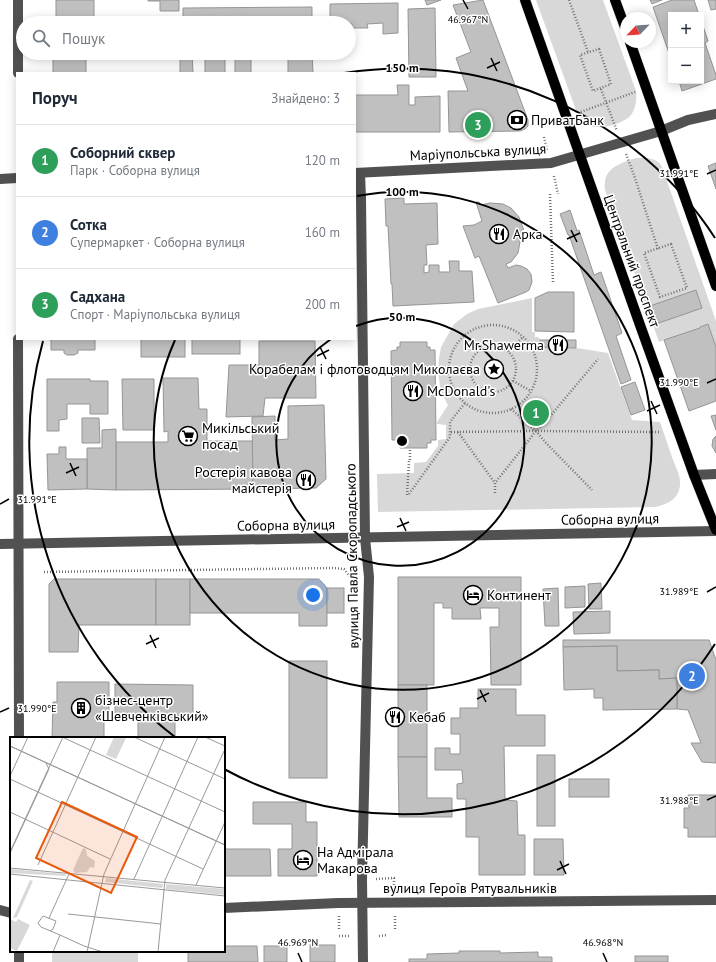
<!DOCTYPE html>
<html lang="uk">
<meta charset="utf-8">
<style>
body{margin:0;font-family:"PT Sans",sans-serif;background:#f2f2f3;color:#1f2937}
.controls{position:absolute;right:12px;top:12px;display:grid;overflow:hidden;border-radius:0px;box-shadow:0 2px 10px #0003}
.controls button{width:36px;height:36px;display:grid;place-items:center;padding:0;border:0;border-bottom:1px solid #e0e1e3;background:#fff;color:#1f2937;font:20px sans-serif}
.compass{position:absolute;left:620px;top:12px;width:36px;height:36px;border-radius:50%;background:#fff;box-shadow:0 2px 10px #0003;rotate:245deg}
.you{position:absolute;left:313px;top:595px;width:14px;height:14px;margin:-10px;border:3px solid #fff;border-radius:50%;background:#1a73e8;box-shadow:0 0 0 6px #1a73e833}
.badge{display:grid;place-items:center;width:26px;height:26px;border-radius:50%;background:#2563eb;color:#fff;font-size:13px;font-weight:700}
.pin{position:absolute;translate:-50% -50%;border:2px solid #fff;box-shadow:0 1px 4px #0006}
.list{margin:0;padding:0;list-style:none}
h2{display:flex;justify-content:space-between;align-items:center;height:52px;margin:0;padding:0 16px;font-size:17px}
h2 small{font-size:13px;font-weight:400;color:#747a83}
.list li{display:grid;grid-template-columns:26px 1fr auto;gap:12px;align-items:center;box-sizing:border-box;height:72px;padding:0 16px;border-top:1px solid #e0e1e3}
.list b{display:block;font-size:15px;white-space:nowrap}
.list p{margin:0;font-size:13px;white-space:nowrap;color:#747a83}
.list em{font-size:13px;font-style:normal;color:#747a83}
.icon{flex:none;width:22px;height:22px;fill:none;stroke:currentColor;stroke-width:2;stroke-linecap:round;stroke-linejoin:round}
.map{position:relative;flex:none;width:716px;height:962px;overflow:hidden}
.search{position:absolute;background:#fff;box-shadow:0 2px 10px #0003;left:16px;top:16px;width:340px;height:44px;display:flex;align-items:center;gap:10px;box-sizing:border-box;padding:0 14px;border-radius:22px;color:#747a83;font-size:15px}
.panel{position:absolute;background:#fff;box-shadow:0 2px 10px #0003;left:16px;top:72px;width:340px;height:268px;border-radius:0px}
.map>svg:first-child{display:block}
</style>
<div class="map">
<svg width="716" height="962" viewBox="0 0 716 962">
<rect width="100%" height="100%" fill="#fff"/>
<g fill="#d8d8d8">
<path d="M536 0H603L636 91C637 99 636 108 631 115 624 124 598 131 588 125 583 122 580 117 577 113Z"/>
<path d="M636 158C647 158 657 157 662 167L716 321V347L708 324 700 327V328L659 342 606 193C605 190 604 187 605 183 605 167 624 162 636 158Z"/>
<path d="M532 298V332H535V337H538L540 339V347L577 348 608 353 632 420 660 422C664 434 668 445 672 457 674 464 680 474 680 481 681 497 670 504 655 507L378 512 377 474 414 473V463L426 462 438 446V440L446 439V425L437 424V422L448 405 443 396 440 387 438 372 439 358 441 347 454 324 467 314 478 309Z"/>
<rect x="52" y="951" width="86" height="11"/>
</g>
<g fill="#c0c0c0" stroke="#959595">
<path d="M56 0H94V20L56 21Z"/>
<path d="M148 0H179V11H160V1H148Z"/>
<path d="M425 0H441L427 5Z"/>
<path d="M483 0 528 120V126L525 129 520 131 449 132 448 91H468L456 58 471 52 453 5Z"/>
<path d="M650 0H662L652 4Z"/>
<path d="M672 0H694L699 15H671V59L653 7Z"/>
<path d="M708 0H716V9L711 10Z"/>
<path d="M398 3V33L383 34V23L367 24 368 28H352V24L349 23H330V4Z"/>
<path d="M312 7V23H183V8Z"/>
<path d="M435 8 436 77H409L408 9Z"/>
<path d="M701 20 708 41 705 43 716 75V79L682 91 679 81H701Z"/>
<rect x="53" y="53" width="33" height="20"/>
<path d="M180 53H192L193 73H180Z"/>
<rect x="205" y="53" width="20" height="20"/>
<path d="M288 53H312L313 73H288Z"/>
<rect x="235" y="56" width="16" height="17"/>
<path d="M397 85H409V105H415V97L440 96V132H355V95H398Z"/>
<path d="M716 163V189L708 166Z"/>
<path d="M404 198V204L437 203 438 244 426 245 427 265H424V273L429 272V265H439V272H450L449 261H459V271H472L474 302 393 306 392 284H391L388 226H386L385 199Z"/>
<path d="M476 202H479L481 205 490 203 503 204 511 208 519 217 523 228 524 229 522 230V233L521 236 518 237 520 242 518 253 511 262 506 264 508 268 516 265 521 266 527 269 531 274 532 282 529 290 526 292 498 303 479 256 475 258 463 226 474 225 482 221Z"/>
<path d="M570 210 577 231 579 230 594 275 601 272 622 333 616 336 631 380 621 384 569 235H568L560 214Z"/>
<path d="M696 290 702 308 653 325 647 307Z"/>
<path d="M548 292H574V332L535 331V298Z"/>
<path d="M708 324 716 347V401L689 411 664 340 700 328V327Z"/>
<path d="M47 339H95V350H78V353L74 355H67L64 353V350H51V340Z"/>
<rect x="141" y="339" width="44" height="18"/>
<rect x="192" y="339" width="48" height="15"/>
<path d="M540 340H576V348L540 347Z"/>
<path d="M259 341H315L316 398H265L263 416 226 417 229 365H259Z"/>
<path d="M400 342H427V347H430V350H435L436 440H431V443H427V448H400V443H398V440H392L391 351 397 350V347H400Z"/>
<path d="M163 378H198L199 409H207V441H253V489L116 490V442H168V431L164 432Z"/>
<path d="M47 379H90V381H108V414H90V404H67V419L59 420V431H47Z"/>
<path d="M122 379H154V430H123Z"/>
<path d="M635 382 645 410 631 415 621 387Z"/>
<path d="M324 405 326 479 316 488 253 489 252 417 275 416V440L288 439V406Z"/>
<path d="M716 415V430L711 416Z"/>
<path d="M82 418H99L100 443H82Z"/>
<path d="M116 429V490L87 489V448H102V430Z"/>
<path d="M716 436V453L712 446 713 439Z"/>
<path d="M59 447H66V459H87V489L48 490 47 454H59Z"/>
<path d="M398 577H521V685H491L490 627H499V608H480L481 619H452V608H443V603H434V685H398Z"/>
<path d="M54 579H156V625H79L78 652H49V584Z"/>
<rect x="156" y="579" width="34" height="46"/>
<path d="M190 579H319L327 588V626H299V613H190Z"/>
<path d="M601 583 602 609H589L588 584Z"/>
<path d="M585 586V607L565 608V587Z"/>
<rect x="327" y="588" width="17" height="25"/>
<path d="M558 588 559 626H545L543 589Z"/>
<path d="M610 611V633L574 634 573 612Z"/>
<path d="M563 640H709L716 660V763L702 762 691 743H701L688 710 677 709V678L659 679V670L617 671V646L563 647Z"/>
<path d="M617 646V671L659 670V679L677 678V709L603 710V698H594V689L564 690 563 647Z"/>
<rect x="289" y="661" width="38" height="117"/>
<path d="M57 682H109V714H104V738H52L53 702H57Z"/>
<path d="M115 684 193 685V716H175V738H138V716H115Z"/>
<rect x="398" y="685" width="29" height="72"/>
<path d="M478 689H516V715H545V746H504L505 800 517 801 518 835H525V875H479V837H466V799H457V784L463 783 462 770H435V748H450V754H460V734H451V718H460V708H478Z"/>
<rect x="537" y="755" width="18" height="71"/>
<path d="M398 757H427V798H452V817H399Z"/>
<rect x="569" y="779" width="40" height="18"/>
<path d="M688 795H716V837H688V828H684V808H689Z"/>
<path d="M253 802H306V822H317V876H278V849H292V824H253Z"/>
<path d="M534 839H563L564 875H534Z"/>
<path d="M224 849H270L271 876H224Z"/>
<rect x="310" y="945" width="25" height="17"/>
<path d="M224 946H257L258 962H188V951H224Z"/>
<rect x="264" y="946" width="23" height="16"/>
<path d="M459 951H500V953L538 952V957H552V962H409V959H427V954L459 953Z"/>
<rect x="635" y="956" width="33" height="6"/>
</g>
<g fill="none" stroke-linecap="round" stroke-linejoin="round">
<g stroke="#dbdbdb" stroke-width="11">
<g id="major">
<path d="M525 0 640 325 694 475 716 530"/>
<path d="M615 0 626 30"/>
<path d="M630 42 716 286"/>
</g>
</g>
<g stroke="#737373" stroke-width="2.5" stroke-dasharray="1 2" stroke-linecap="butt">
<path d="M569 0 588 52"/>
<path d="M599 49 611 84 593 91 580 55Z"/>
<path d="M601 89 617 131"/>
<path d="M578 113 635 92"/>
<path d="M544 137 547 150"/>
<path d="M626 154 634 175 658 249"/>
<path d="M554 176 558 194"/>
<path d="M550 194 553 284"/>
<path d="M671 244 687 288 660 297 644 253Z"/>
<circle cx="493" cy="369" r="44"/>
<circle cx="493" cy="369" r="23"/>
<path d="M508 351 523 337"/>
<path d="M513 381 531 391"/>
<path d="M511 409 536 431 546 443 592 490"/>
<path d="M451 432 536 431 659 432"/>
<path d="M458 432 495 483"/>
<path d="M495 493V483L536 431 547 420 598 359"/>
<path d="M409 494 450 437V422L465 403"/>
<path d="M407 495 409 461H410V448"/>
<path d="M44 572 333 568 344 569 351 578"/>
<path d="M376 879 394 878V890"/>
<path d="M339 916V931"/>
<path d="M395 916V929"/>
<path d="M339 936H350"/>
<path d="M379 936 388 935"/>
</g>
<g stroke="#515151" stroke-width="10">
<path d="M18 0V73"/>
<path d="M355 173 551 163 661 131 688 120 716 114"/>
<path d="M360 173 361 198 365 538 369 577 362 879 363 962"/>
<path d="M0 179 17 178"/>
<path d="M18 339 19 738"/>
<path d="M694 475 716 474"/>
<path d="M0 544 716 531"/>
<path d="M224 908 338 903 716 900"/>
<path d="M0 910 11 913"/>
<path d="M19 951V962"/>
</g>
<use href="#major" stroke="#000" stroke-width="10"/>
</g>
<path fill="none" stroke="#000" stroke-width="1.5" d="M463 0 468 9M491 58 497 71M487 68 500 62M707 174 716 170M571 230 577 242M567 239 580 233M320 347 326 359M317 356 329 350M707 383 716 379M651 401 657 414M647 411 660 405M70 463 76 476M66 473 79 467M0 504 9 499M400 518 406 531M397 527 409 522M707 592 716 587M150 635 156 648M146 644 159 638M480 690 486 702M477 699 489 693M0 712 9 708M707 800 716 796M560 861 566 874M557 870 569 864M298 953 302 962M603 953 607 962"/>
<g fill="none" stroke="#000" stroke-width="2">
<path d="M356 326A124 124 0 1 1 331 339"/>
<path d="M357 196A249 249 0 1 1 175 340"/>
<path d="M715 644A373 373 0 0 1 224 769M175 737A373 373 0 0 1 43 341M344 73A373 373 0 0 1 715 238"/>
</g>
<defs>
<g id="bank-ring" transform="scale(1)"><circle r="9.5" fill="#fff" stroke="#000" stroke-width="1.5"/><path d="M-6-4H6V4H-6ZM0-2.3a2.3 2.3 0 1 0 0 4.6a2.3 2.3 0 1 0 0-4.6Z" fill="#000"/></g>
<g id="restaurant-ring" transform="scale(1)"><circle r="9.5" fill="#fff" stroke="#000" stroke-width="1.5"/><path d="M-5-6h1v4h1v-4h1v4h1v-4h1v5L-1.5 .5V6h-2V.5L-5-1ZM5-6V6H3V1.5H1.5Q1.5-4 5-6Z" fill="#000"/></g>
<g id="sight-ring" transform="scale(1)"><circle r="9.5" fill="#fff" stroke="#000" stroke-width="1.5"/><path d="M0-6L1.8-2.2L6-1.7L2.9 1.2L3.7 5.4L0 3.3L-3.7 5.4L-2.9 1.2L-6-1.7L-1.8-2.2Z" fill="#000"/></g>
<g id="supermarket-ring" transform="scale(1)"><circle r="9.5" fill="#fff" stroke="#000" stroke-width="1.5"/><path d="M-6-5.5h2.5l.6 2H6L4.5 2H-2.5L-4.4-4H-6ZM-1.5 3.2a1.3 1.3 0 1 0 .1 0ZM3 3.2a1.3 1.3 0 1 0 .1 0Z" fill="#000"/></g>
<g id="hotel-ring" transform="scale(1)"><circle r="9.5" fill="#fff" stroke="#000" stroke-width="1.5"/><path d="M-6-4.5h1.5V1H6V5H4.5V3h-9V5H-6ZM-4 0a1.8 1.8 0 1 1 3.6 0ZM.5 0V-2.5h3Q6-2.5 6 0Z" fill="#000"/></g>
<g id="building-ring" transform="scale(1)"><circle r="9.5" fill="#fff" stroke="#000" stroke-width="1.5"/><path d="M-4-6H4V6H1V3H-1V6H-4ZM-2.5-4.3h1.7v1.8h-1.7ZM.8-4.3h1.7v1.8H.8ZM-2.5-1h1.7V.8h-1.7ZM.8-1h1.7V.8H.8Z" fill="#000"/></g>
</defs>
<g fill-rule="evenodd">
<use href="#bank-ring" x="517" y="120"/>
<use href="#restaurant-ring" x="499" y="234"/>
<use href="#restaurant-ring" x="558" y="345"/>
<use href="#sight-ring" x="494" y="369"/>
<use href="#restaurant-ring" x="413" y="391"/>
<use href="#supermarket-ring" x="188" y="436"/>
<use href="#restaurant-ring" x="306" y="480"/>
<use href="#hotel-ring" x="473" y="595"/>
<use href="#building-ring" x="81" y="708"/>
<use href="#restaurant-ring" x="395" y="717"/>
<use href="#hotel-ring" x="303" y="860"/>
</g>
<g text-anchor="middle" stroke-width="3" stroke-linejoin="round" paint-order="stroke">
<g font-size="14" fill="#000" stroke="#fff" text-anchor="start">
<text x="531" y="125">ПриватБанк</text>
<text x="513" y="239">Арка</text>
<text x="544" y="350" text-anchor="end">Mr.Shawerma</text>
<text x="480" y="374" text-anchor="end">Корабелам і флотоводцям Миколаєва</text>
<text x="427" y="396">McDonald's</text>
<text x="202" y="433">Микільський<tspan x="202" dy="16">посад</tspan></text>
<text x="292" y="477" text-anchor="end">Ростерія кавова<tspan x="292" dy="16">майстерія</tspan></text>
<text x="487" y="600">Континент</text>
<text x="95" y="705">бізнес-центр<tspan x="95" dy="16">«Шевченківський»</tspan></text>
<text x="409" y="722">Кебаб</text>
<text x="317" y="857">На Адмірала<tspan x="317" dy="16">Макарова</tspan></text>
</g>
<g font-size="14" fill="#000" stroke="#fff">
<text transform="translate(478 152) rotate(-3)" y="5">Маріупольська вулиця</text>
<text transform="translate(632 261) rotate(70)" y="5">Центральний проспект</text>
<text transform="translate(610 519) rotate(-1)" y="5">Соборна вулиця</text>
<text transform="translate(286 525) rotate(-1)" y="5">Соборна вулиця</text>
<text transform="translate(352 556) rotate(-91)" y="5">вулиця Павла Скоропадського</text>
<text x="470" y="893">вулиця Героїв Рятувальників</text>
</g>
</g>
<g transform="translate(10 737)">
<rect width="215" height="215" fill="#fff"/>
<path d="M104 0 116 1 106 22 96 18ZM73 111 76 112 77 119 85 124 84 131 80 130 77 135 65 136 63 133ZM0 132 55 137 57 139 0 136ZM96 141 153 147V149L152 151 95 145ZM20 143 23 144 7 180 3 181ZM156 147 215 152V158L156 152ZM0 182 6 185 8 182 20 188 7 214 0 211Z" fill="#d8d8d8"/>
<path fill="none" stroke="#999" stroke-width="1" d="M52 0 215 75M124 0 215 42M195 0 215 9M0 9 215 108M0 9 215 108M0 39 18 0M0 42 193 132M0 75 100 122M0 115 53 0M0 116 39 32 36 26M28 128 86 0M0 131 215 151M0 137 215 159M124 142 188 0M186 148 215 85M58 177 151 187M39 181 59 137M40 194 43 192 46 184 33 179 28 186 30 189 31 190 50 198 74 209 93 215M43 215 50 198M77 215 94 137 155 0M148 215 155 143 215 12"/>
<path fill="#e8590c" fill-opacity="0.15" stroke="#e8590c" stroke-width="2" d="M52 65 127 100 101 156 26 121Z"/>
<rect width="215" height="215" fill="none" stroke="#000" stroke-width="2"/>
</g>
<g font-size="10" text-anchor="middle" fill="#000" stroke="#fff" stroke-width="3" stroke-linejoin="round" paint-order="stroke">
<text x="468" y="23">46.967°N</text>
<text x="679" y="177">31.991°E</text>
<text x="679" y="386">31.990°E</text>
<text x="37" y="503">31.991°E</text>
<text x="679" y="595">31.989°E</text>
<text x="37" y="712">31.990°E</text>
<text x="679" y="804">31.988°E</text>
<text x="298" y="946">46.969°N</text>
<text x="603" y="946">46.968°N</text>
</g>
<circle cx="402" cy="441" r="6" fill="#000" stroke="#fff" stroke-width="2"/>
<g font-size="12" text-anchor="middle" font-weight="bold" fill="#000" stroke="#fff" stroke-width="3" stroke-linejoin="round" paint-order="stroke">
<text x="402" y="72">150 m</text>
<text x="402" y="196">100 m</text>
<text x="402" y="321">50 m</text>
</g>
</svg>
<div class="controls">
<button>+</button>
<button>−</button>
</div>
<svg class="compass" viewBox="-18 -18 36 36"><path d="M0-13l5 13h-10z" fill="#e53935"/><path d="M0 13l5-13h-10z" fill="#747a83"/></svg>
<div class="you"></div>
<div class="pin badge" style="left:536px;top:413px;background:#2e9e5b">1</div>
<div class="pin badge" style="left:692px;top:676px;background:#3f7fe0">2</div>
<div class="pin badge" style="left:478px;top:125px;background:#2e9e5b">3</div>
<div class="search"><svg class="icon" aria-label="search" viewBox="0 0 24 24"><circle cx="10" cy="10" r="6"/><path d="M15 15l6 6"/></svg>Пошук</div>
<section class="panel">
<h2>Поруч<small>Знайдено: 3</small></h2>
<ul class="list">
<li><span class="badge" style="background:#2e9e5b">1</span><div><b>Соборний сквер</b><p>Парк · Соборна вулиця</p></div><em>120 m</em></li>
<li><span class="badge" style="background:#3f7fe0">2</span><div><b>Сотка</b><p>Супермаркет · Соборна вулиця</p></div><em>160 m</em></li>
<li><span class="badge" style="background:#2e9e5b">3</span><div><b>Садхана</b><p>Спорт · Маріупольська вулиця</p></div><em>200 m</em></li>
</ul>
</section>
</div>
